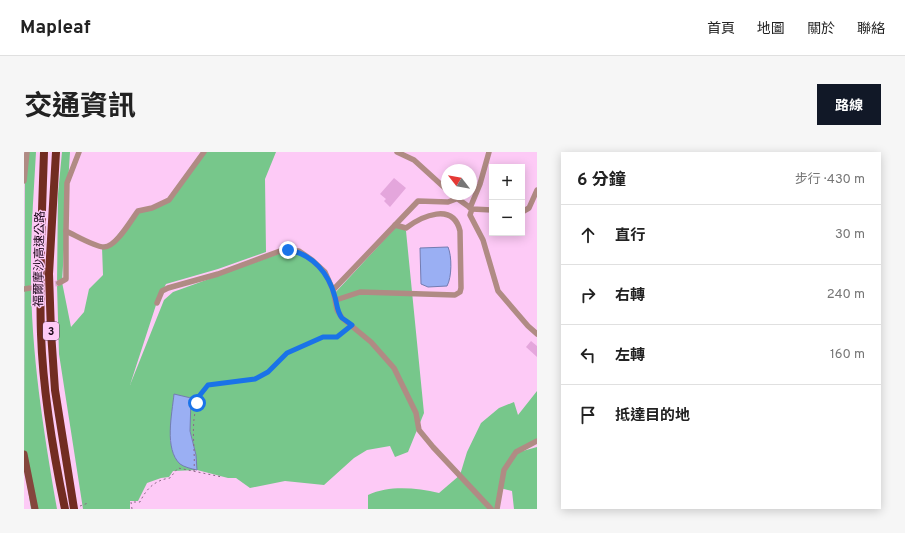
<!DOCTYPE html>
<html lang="zh-TW">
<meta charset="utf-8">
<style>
body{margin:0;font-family:Overpass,"Noto Sans TC",sans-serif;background:#f6f6f6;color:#222}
.controls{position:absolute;right:12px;top:12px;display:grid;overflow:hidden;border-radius:0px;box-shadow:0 2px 10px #0003}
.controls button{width:36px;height:36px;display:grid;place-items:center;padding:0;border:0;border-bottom:1px solid #e0e0e0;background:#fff;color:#222;font:20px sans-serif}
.compass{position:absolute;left:417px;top:12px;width:36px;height:36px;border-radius:50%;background:#fff;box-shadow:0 2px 10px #0003;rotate:301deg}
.stop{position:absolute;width:12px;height:12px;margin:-9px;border:3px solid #1a73e8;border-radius:50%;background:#fff}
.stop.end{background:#1a73e8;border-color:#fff;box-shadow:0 1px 4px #0008}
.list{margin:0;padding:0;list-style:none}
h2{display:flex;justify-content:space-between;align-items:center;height:52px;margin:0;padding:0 16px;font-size:17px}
h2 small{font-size:13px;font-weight:400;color:#767676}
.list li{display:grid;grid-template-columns:26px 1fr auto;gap:12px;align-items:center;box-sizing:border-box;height:60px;padding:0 16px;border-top:1px solid #e0e0e0}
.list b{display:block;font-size:15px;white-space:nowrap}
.list em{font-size:13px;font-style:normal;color:#767676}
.icon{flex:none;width:22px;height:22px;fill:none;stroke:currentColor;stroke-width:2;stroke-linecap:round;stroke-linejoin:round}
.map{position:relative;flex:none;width:513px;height:357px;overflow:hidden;border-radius:0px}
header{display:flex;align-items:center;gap:24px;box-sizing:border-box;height:56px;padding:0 20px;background:#fff;border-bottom:1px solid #e0e0e0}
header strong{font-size:19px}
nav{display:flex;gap:22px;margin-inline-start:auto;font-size:14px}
.intro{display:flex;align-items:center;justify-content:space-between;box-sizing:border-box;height:96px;padding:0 24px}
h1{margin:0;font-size:28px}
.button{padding:10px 18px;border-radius:0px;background:#111827;color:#fff;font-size:14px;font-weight:700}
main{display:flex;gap:24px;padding:0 24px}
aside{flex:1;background:#fff;border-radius:0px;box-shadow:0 2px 10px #0003}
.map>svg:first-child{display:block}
</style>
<header>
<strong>Mapleaf</strong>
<nav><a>首頁</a><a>地圖</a><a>關於</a><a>聯絡</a></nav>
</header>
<div class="intro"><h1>交通資訊</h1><a class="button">路線</a></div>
<main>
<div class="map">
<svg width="513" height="357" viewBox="0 0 513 357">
<rect width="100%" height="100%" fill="#fdcaf6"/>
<g fill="#77c78b" fill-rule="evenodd">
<path d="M1 0H12C10 37 7 75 7 112 6 195 19 276 33 357H7L0 312Z"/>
<path d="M38 0H46L38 130 47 175 60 160 65 137 79 123 78 95 84 94 114 59 133 54 144 46 178 0H252L241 27 242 100 194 117 142 132 132 153 106 233 140 148 149 140 260 100 281 103 299 118 309 143 375 72 382 79 400 261 384 300 371 305 366 294 343 298 330 306 300 333 261 329 226 336 212 326H204L173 318 149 319 145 325 137 326 123 331 114 349H106V357H59L35 202 33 133 34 42ZM150 243 166 246V279L172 303 146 290Z"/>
<path d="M513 239V291L495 300 513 295V357H490L488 339 476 336 471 357H344V343C366 333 392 336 415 341L436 323 443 300 457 271 475 256 490 250 494 263Z"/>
</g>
<g fill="#9aaff3" stroke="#737cb1">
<path d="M424 95C428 104 428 125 423 134L404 135 397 132 396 96Z"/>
<path d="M150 242 167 246 166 279 172 303 173 318C168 317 160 315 156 312 140 297 148 262 150 242Z"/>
</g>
<g fill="#e4a6dc">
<path d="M370 26 382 36 366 55 360 49 362 47 356 42Z"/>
<path d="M507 189 513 194V205L502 195Z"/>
</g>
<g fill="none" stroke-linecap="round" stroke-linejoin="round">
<path stroke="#dbacd4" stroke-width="5.5" stroke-dasharray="5.5 3" stroke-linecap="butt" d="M6 136 35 131"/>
<g stroke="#8c6887" stroke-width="1" stroke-dasharray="2 3" stroke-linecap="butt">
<path d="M170 319C172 289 162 259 184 233L231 227 244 220 263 201 299 185H313L323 177"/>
<path d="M56 354 64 351"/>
<path d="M108 357 107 350H116C122 337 131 328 146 326L154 316 198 325"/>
</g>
<g stroke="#b08b84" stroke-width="5.5">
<path d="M55 0 43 31 42 79C51 83 71 95 80 95 92 95 107 68 114 59L128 56 145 48 180 0"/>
<path d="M373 0 390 8 423 38"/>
<path d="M0 29 3 0"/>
<path d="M427 42 448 57 468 58"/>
<path d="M446 56 456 32 465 0"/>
<path d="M448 57 446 63 459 88 474 139 504 174 513 182"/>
<path d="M498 60 505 56 513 38"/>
<path d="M35 131 42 127V79"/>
<path d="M0 137 6 136"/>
<path d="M309 138 394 49 424 50 432 47"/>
<path d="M312 148 336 140 431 143 436 140 437 136 436 79C429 50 398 64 382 76L371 73"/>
<path d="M133 151 138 139 144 136 194 122 256 99H275L288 108 301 120 309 138 313 158 318 166 347 190 370 216 392 261 395 278 409 295 467 357"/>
<path d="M473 357 480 318 492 300 513 289"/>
</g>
<path stroke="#84463c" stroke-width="7" d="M0 302 11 357"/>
<g stroke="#722c21" stroke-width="8">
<path d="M20 0C18 61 15 121 17 182 19 241 29 300 41 357"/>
<path d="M32 0 25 122 27 180 31 238 50 357"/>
</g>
</g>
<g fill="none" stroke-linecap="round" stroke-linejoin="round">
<path stroke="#1a73e8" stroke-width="5" d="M173 251 176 243 184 233 231 227 244 220 263 201 299 185H313L328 173C325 171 321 168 318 166 313 160 313 152 311 145 305 122 289 102 264 98"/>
</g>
<g text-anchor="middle" stroke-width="3" stroke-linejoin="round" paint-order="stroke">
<rect fill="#fdcaf6" stroke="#5d3f59" stroke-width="1" x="19" y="170" width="16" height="18" rx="3"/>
<g font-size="11" font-weight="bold" fill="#180416">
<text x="27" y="183">3</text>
</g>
<g font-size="12" fill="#180416" stroke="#fdcaf6">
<text transform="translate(15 107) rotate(-89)" y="4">福爾摩沙高速公路</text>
</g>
</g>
</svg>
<div class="controls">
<button>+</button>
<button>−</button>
</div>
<svg class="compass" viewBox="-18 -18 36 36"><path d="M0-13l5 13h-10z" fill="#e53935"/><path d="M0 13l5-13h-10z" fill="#767676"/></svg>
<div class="stop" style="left:173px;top:251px"></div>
<div class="stop end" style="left:264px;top:98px"></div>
</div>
<aside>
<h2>6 分鐘<small>步行 · 430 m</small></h2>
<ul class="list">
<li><svg class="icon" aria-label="ahead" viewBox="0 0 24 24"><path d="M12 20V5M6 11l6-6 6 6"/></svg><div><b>直行</b></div><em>30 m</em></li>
<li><svg class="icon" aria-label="right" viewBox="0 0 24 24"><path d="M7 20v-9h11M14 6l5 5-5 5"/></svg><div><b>右轉</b></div><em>240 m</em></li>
<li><svg class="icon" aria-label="left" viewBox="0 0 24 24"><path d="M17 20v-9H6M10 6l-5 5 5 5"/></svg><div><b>左轉</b></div><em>160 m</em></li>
<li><svg class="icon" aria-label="arrive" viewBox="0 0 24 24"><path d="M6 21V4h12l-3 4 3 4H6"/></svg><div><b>抵達目的地</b></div></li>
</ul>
</aside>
</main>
